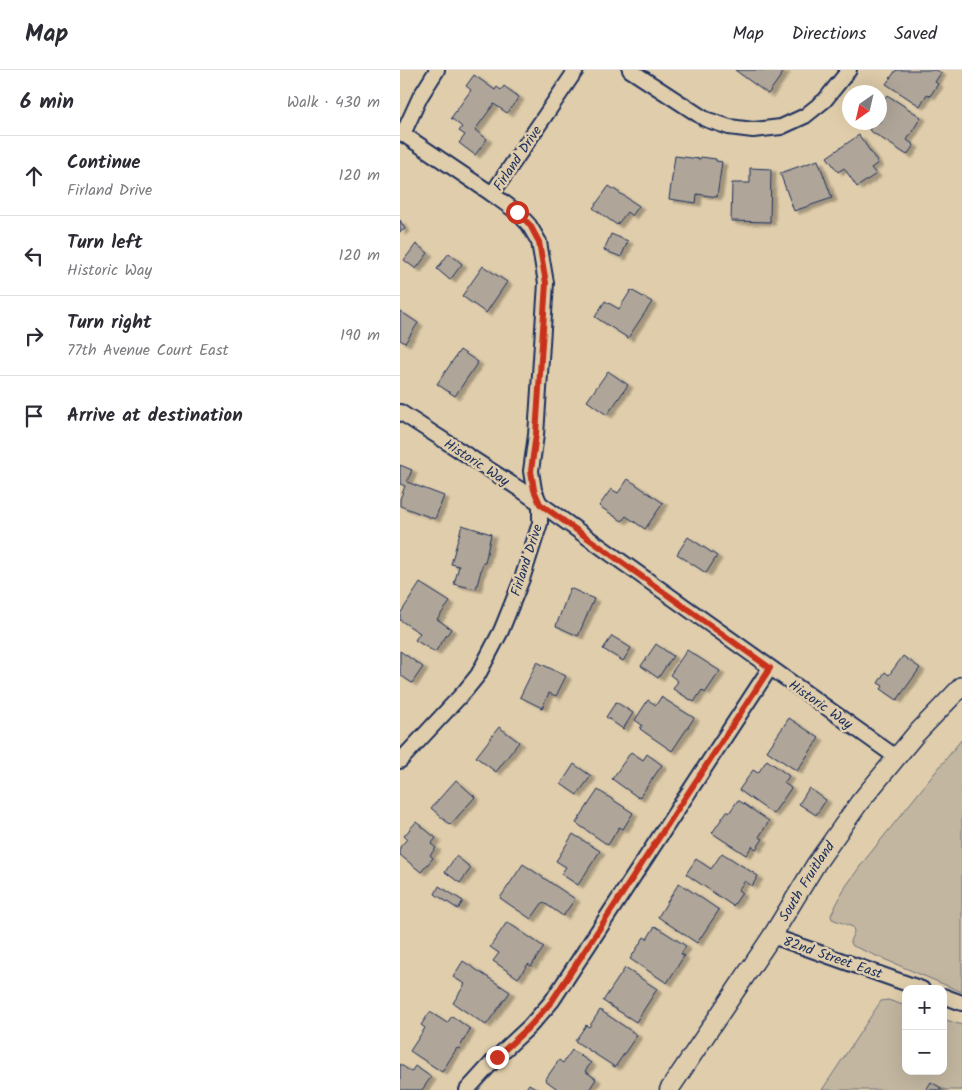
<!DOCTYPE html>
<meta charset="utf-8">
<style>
body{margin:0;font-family:Kalam,sans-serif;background:#f2f2f3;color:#2b2b33}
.controls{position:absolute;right:15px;bottom:15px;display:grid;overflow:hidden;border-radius:10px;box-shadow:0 5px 20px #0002}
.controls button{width:45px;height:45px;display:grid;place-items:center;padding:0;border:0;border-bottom:1px solid #e1e1e2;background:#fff;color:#2b2b33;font:25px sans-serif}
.compass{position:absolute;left:442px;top:15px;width:45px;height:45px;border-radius:50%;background:#fff;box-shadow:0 5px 20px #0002;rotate:214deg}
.stop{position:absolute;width:15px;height:15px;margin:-11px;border:4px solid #c8321e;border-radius:50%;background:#fff}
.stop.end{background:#c8321e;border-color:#fff;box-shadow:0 1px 5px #0008}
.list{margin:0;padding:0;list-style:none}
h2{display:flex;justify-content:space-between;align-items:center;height:65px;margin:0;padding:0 20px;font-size:21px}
h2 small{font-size:16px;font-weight:400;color:#7c7c81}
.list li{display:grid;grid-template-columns:32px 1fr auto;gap:15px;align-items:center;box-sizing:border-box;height:80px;padding:0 20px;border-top:1px solid #e1e1e2}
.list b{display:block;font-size:19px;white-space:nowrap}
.list p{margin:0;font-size:16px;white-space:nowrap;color:#7c7c81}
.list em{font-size:16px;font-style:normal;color:#7c7c81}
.icon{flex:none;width:28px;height:28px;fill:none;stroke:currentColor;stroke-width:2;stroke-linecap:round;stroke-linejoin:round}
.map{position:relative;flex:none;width:562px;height:1020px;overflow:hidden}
header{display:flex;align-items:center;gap:30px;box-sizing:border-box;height:70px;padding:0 25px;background:#fff;border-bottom:1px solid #e1e1e2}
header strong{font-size:24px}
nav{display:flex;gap:28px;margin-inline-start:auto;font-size:18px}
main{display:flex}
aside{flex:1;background:#fff}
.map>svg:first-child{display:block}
</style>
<header>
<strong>Map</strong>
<nav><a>Map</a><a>Directions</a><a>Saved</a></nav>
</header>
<main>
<aside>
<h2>6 min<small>Walk · 430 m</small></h2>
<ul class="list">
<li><svg class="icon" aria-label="ahead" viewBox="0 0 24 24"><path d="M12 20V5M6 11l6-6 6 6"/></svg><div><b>Continue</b><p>Firland Drive</p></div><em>120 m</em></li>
<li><svg class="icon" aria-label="left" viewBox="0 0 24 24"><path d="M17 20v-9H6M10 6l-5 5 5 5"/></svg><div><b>Turn left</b><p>Historic Way</p></div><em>120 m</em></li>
<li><svg class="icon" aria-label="right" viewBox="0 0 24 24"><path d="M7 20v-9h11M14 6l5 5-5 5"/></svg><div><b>Turn right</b><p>77th Avenue Court East</p></div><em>190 m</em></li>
<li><svg class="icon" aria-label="arrive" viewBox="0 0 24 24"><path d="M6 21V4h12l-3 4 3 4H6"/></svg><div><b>Arrive at destination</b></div></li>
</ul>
</aside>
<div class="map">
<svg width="562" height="1020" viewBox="0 0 562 1020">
<defs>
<filter id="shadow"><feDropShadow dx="5" dy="3" stdDeviation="1" flood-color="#0004"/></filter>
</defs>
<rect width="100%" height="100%" fill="#dfcdab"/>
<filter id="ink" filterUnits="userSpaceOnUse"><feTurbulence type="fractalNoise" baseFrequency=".02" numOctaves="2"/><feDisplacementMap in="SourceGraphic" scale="10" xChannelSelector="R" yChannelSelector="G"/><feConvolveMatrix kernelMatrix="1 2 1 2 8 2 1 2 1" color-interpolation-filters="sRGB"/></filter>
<g filter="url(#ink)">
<g fill="#c2b6a0" stroke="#6e727f">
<path d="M562 669V922L453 876 450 871 454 862 453 857 432 849 431 845 446 816 464 791Z"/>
<path d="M488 930 506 936V1001H543V949L562 955V1020H422L481 931Z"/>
</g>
<g fill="#afa598" stroke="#1b2f5e" filter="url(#shadow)">
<path d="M335 0H385L368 24Z"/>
<path d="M496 0H537L541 3 535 12 538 14 530 26 527 24 520 36 486 14Z"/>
<path d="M74 5 95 20 97 17 101 20 104 16 119 27 107 43 94 34 75 60 87 69 75 85 59 73 65 65 59 61 62 57 51 48 71 20 66 16Z"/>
<path d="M487 25 521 47 507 70 514 75 507 85 469 60 474 52H480V36Z"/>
<path d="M459 65 478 93 471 98 476 104 457 117 444 98 438 102 427 87Z"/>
<path d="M275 86 300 89 301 87 316 89V91L322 92 317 127 297 124 296 133 269 129Z"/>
<path d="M418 90 432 128 394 141 380 103Z"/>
<path d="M350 98 371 99 370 152 331 151 332 113H350Z"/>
<path d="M209 116 239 136 232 146 227 142 217 155 193 138Z"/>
<path d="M0 150 5 159 0 162Z"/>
<path d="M211 164 228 171 221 187 204 180Z"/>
<path d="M16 174 28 183 16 199 4 190Z"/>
<path d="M49 183 62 194 50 210 37 199Z"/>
<path d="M83 196 107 212 86 243 62 226Z"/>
<path d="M231 220 252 232 228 268 195 247 205 231 219 239Z"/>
<path d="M0 241 18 253 5 273 0 270Z"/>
<path d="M60 280 78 292 55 326 37 314Z"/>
<path d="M208 301 228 315 207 345 187 331Z"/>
<path d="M0 395 12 400 7 412 44 426 35 449 0 436V429L5 416 0 414Z"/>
<path d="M228 409 263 433 245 459 226 446 222 451 199 436 211 419 218 423Z"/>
<path d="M62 455 91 464 85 493H83L76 519 54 514 59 496 51 494Z"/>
<path d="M288 467 317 486 306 503 277 484Z"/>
<path d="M20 513 50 532 37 549 51 559 35 582 15 570 20 563 0 550V544Z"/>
<path d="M170 518 194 529 178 566 156 556Z"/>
<path d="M212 566 231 578 223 591 203 579Z"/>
<path d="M256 574 273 586 258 608 241 596Z"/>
<path d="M287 580 320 601 305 623 302 620 294 632 273 619 278 611 270 605Z"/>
<path d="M0 581 23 597 12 613 0 605Z"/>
<path d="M503 586 520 598 497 630 481 619 483 616 478 613 485 602 489 605Z"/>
<path d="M137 592 166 606 156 626 149 623 142 638 120 627Z"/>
<path d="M261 627 294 648 272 681 240 659 242 655 235 650 248 630 256 635Z"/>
<path d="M216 632 233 643 223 659 206 647Z"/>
<path d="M389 648 419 668 397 701 367 681Z"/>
<path d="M99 657 119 672 96 702 76 687Z"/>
<path d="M231 682 243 690 247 684 262 695 239 728 212 709Z"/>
<path d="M367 690 389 706 384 713 391 718 373 744 339 720 353 700 358 703Z"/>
<path d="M174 694 191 706 177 725 161 714Z"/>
<path d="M56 710 75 727 50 755 31 738Z"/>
<path d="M409 718 426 730 416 745 399 734Z"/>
<path d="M198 720 233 743 223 759 219 757 208 775 176 753Z"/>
<path d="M338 730 369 751 359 767 363 769 356 779 352 776 346 785 312 763 327 741 329 743Z"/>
<path d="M16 752 36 768 31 774 36 778 30 785 33 788 21 802 0 785V777L7 769 4 766Z"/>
<path d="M173 764 200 781 178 815 161 804 166 797 156 791Z"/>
<path d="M322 783 358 806 352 816 345 811 338 820 342 823 333 836 286 804 296 789 311 799Z"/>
<path d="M56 786 71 798 60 813 45 802Z"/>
<path d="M123 794 175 829 163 846 143 832 131 849 100 828Z"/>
<path d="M279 813 319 840 297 873 258 847Z"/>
<path d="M39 816 63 831 58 839 35 824Z"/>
<path d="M107 852 144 877 131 896 128 894 118 908 93 891 99 883 90 877Z"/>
<path d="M255 856 286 876 281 884 284 886 267 913 230 889 244 867 247 869Z"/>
<path d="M63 891 110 922 86 955 53 933 65 914 53 907Z"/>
<path d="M225 898 257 919 236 952 203 931Z"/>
<path d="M200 940 237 965 215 997 175 971 186 955 189 957Z"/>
<path d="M30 942 47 953 52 946 70 959 59 979 57 978 42 1002 10 981 25 958 21 955Z"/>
<path d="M172 980 191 993 185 1001 196 1009 189 1020H159L145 1010 159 990 163 993Z"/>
<path d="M0 994 11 1002 15 996 31 1007 22 1020H0Z"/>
<path d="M531 1012 541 1018 540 1020H526Z"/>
<path d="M129 1014 139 1020H125Z"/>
</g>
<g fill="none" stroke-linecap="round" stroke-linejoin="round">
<g stroke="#1b2f5e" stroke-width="18">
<g id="minor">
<path d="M230 0 305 49 329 57 353 60 381 57 405 46 425 30 449 0"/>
<path d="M0 62 92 124 117 142 129 155 139 172 146 213 136 365 131 401 134 420 140 434V453L122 509 101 561 78 605 65 621 0 691"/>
<path d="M3 64 20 27 37 0"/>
<path d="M92 124 176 0"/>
<path d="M0 342 121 420 496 687"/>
<path d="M372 866 522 919"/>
<path d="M543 926 562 933"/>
<path d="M67 1020 97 987 130 956 152 931 370 598"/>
</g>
</g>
<g stroke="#1b2f5e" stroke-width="21">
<g id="tertiary">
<path id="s1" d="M269 1020 372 866 416 794 459 733 515 665 562 616"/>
</g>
</g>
<use href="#minor" stroke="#dfcdab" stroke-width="14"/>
<use href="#tertiary" stroke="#dfcdab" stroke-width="18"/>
</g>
</g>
<g fill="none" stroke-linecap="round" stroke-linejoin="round" filter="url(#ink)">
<path stroke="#c8321e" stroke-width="6" d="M97 987 130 956 152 931 370 598 140 434 134 420 131 401 136 364 146 213 139 172 130 155 117 142"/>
</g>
<g text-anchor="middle" stroke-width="5" stroke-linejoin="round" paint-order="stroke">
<g font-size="14" fill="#1b2f5e" stroke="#dfcdab">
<text transform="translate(117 88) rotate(-56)" y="5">Firland Drive</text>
<text transform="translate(77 392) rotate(33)" y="5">Historic Way</text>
<text transform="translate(126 490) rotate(-72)" y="5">Firland Drive</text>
<text transform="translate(421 634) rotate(35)" y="5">Historic Way</text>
<text dy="5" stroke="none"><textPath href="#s1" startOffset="250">South Fruitland</textPath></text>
<text transform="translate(433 887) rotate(19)" y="5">82nd Street East</text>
</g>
</g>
</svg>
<div class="controls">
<button>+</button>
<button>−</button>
</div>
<svg class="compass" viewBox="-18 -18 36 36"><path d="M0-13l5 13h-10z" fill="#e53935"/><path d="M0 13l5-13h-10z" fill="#7c7c81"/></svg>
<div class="stop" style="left:117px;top:142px"></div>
<div class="stop end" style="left:97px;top:987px"></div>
</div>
</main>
